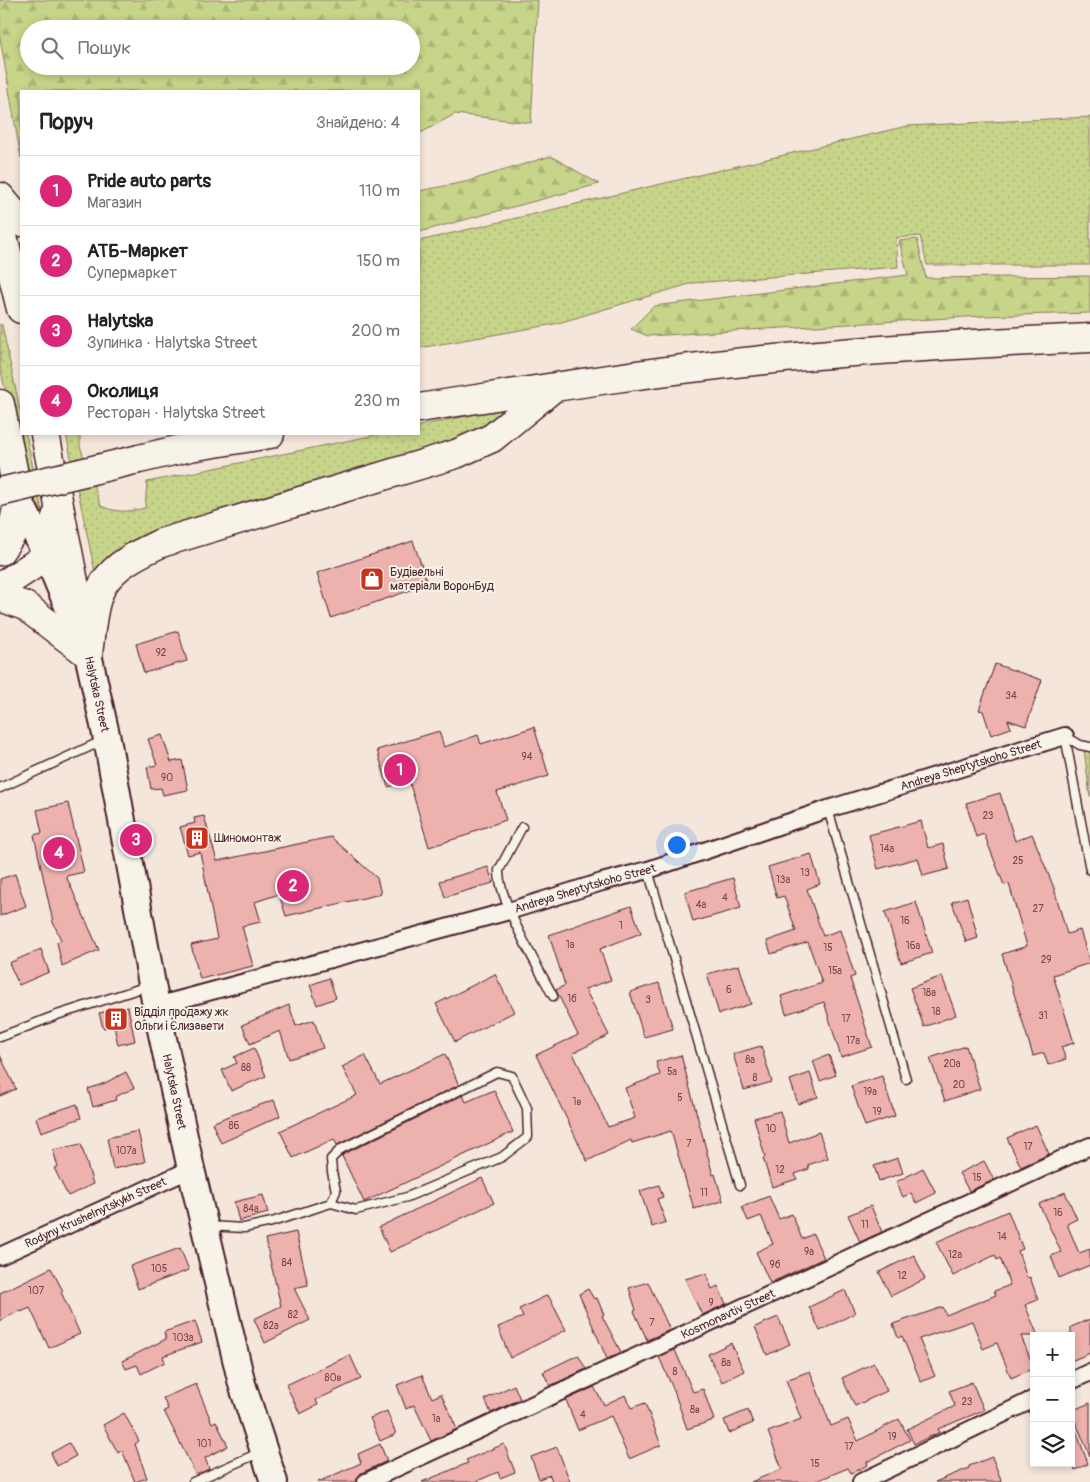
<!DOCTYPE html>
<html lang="uk">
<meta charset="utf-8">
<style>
body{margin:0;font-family:Pangolin,sans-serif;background:#f6f6f6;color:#222}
.controls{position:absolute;right:15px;bottom:15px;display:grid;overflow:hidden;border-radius:0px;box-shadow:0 2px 8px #0003}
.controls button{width:45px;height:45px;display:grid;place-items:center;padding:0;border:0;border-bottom:1px solid #e0e0e0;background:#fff;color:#222;font:25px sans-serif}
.you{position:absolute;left:676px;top:844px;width:18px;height:18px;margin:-12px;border:4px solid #fff;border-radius:50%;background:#1a73e8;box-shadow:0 0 0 8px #1a73e833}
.badge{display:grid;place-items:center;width:32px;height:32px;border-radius:50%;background:#db2777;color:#fff;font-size:16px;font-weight:700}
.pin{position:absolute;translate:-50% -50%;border:2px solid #fff;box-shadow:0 1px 5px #0006}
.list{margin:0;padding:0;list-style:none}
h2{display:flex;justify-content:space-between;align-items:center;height:65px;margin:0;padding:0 20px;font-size:21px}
h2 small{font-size:16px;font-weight:400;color:#767676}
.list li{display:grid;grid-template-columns:32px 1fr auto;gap:15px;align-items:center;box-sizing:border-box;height:70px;padding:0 20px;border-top:1px solid #e0e0e0}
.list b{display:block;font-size:19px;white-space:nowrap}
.list p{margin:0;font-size:16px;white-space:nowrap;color:#767676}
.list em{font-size:16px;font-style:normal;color:#767676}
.icon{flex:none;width:28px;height:28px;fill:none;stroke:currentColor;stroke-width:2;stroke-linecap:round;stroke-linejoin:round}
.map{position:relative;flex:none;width:1090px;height:1482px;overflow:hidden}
.search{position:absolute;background:#fff;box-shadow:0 2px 8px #0003;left:20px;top:20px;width:400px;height:55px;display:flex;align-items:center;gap:12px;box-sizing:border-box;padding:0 18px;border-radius:28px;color:#767676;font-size:19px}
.panel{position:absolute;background:#fff;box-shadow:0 2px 8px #0003;left:20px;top:90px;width:400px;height:345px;border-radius:0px}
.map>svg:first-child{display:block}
</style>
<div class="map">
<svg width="1090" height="1482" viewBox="0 0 1090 1482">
<defs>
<pattern id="grass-dots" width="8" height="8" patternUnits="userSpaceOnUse" patternTransform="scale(1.25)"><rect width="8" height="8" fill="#c6d589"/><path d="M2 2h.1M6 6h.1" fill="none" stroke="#acb676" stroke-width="1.8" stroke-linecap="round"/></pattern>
<pattern id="forest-firs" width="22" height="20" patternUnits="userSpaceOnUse" patternTransform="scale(1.25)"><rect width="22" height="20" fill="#c6d589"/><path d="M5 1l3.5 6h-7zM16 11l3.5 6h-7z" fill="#acb676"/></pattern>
</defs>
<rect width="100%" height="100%" fill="#f5e6dc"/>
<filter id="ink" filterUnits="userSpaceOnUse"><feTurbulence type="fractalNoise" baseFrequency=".02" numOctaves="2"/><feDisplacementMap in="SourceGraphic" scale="10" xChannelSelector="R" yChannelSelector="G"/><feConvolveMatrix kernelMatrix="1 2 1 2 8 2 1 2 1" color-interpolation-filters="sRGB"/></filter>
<g filter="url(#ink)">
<g fill="url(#grass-dots)" stroke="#887a5a">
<path d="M1090 117V265H927L920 236 896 238 898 267 693 283 555 324 419 348V241L907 126Z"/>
<path d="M0 324 2 325 21 414V434H26L43 516 41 526 21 466 0 366Z"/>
<path d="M513 406 490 427 96 577 66 434H80V446L101 506C117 513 128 512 145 508L147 482 380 434H419V426Z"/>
<path d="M1084 749 1090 750V797Z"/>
</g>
<g fill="url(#forest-firs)" stroke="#887a5a" fill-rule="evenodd">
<path d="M0 0H538L531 123 455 114 419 134V91H21V158L0 38ZM29 29H411V66H29Z"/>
<path d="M551 156 599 184 419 232V191L465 182Z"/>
<path d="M917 239 926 278 1090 276V313L983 316 648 336 631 329 654 306 908 275 899 241Z"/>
</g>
<g fill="#edb1ae" stroke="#4a1f2b">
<path d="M413 541 428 584 331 618 317 573Z"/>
<path d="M178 631 187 661 144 673 136 644Z"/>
<path d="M995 664 1042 680 1026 726 1008 720 1011 728 991 735 983 711 979 710Z"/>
<path d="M534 727 549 776 497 792 506 820 471 832V834L429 847 409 781 388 787 377 750 439 731 444 747 478 735 481 744Z"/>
<path d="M162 735 171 762 182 760 188 790 163 795 161 788 151 789 147 767 157 765 148 739Z"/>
<path d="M1000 793 1015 841 1032 834 1054 888 1067 934 1080 930 1090 963 1053 975 1074 1043 1061 1047 1066 1059 1048 1065 1044 1053 1033 1056 1002 954 1027 946 1009 884 1004 885 984 834 976 837 966 803Z"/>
<path d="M68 803 84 872 66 876 99 950 62 966 57 942 61 940 53 922 34 835 42 833 37 810Z"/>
<path d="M204 816 217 861 331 837 377 878 381 894 286 916 279 894 255 902 261 922 242 926 253 966 200 979 191 945 217 939 200 852 188 855 180 827 195 823 194 818Z"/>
<path d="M921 821 928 848 943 844 949 869 923 876 918 858 878 869 869 835Z"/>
<path d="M811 854 820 884 807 889 823 936 840 930 855 976 850 978 872 1047 841 1057 824 1002 786 1014 781 996 822 983 808 942 771 954 767 941 796 931 784 896 777 898 768 867Z"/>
<path d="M488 867 493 883 445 897 440 881Z"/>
<path d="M15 874 26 906 0 916V879Z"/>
<path d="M733 878 741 908 693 922 685 892Z"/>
<path d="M967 897 978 938 966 942 952 902Z"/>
<path d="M916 902 932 953 901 963 885 912Z"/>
<path d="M631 906 641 933 600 949 611 980 585 989 609 1035 573 1053 608 1127 635 1118 625 1088 660 1075 656 1062 681 1055 713 1175 715 1174 723 1201 694 1209 671 1131 632 1143 631 1140 587 1161 536 1055 578 1035 556 990 565 985 549 935Z"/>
<path d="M41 949 49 972 19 985 9 963Z"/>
<path d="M739 965 751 1004 719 1014 707 974Z"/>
<path d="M495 974 514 1012 455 1042 436 1004Z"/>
<path d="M942 976 956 1015 924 1027 910 988Z"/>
<path d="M329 978 336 998 317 1005 310 985Z"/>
<path d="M659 983 673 1029 644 1037 630 992Z"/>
<path d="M289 1005 296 1026 314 1020 323 1048 289 1059 280 1031 250 1044 242 1025Z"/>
<path d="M128 1007 135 1041 118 1045 114 1026 103 1028 99 1013Z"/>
<path d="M761 1046 772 1082 744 1090 733 1054Z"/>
<path d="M966 1046 980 1089 945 1101 930 1058Z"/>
<path d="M254 1048 266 1076 231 1091 222 1070 237 1063 234 1057Z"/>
<path d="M445 1054 459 1085 337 1145 334 1139 293 1158 280 1131 357 1095 342 1067 365 1055 380 1084Z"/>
<path d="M0 1055 16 1089 0 1096Z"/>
<path d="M829 1055 836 1075 820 1081 813 1061Z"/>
<path d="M126 1072 134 1088 115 1097 116 1100 93 1107 88 1089 105 1083Z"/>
<path d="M810 1073 818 1097 798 1104 790 1080Z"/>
<path d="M882 1076 895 1116 865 1126 851 1086Z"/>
<path d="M494 1090 513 1132 364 1202 342 1156 344 1154 463 1095 466 1102Z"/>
<path d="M274 1100 280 1116 221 1143 212 1123 226 1117Z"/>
<path d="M77 1104 81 1118 41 1132 36 1118Z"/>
<path d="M780 1111 789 1143 819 1132 828 1158 808 1165 809 1169 795 1174 797 1179 772 1187 763 1158 765 1157 754 1118Z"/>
<path d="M1036 1125 1049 1154 1021 1167 1007 1138Z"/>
<path d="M138 1131 145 1162 113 1169 107 1138Z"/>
<path d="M81 1144 93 1184 68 1196 54 1168 58 1167 53 1150Z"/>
<path d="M898 1158 903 1173 879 1181 874 1166Z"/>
<path d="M984 1161 994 1180 969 1191 959 1173Z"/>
<path d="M923 1168 936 1193 916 1203 911 1193 903 1197 896 1182Z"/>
<path d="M482 1178 494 1203 390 1252 379 1227Z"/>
<path d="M659 1185 663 1197 657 1199 666 1222 652 1227 640 1191Z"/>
<path d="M1065 1192 1077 1219 1067 1224 1079 1253 1090 1249V1265L1059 1278 1051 1256 1061 1252 1039 1204Z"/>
<path d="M263 1195 268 1213 239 1221 234 1202Z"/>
<path d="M769 1196 779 1219 792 1214 802 1239 813 1234 824 1258 770 1283 756 1252 773 1244 761 1216 748 1221 742 1207Z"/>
<path d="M871 1206 882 1232 860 1242 848 1215Z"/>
<path d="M1008 1211 1023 1249 1018 1251 1027 1278 1030 1277 1038 1300 1025 1305 1038 1336H1021L1034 1368 1011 1378 997 1343 983 1349 972 1321 919 1339 935 1376 921 1382 902 1336 898 1338 893 1324 943 1307 946 1315 996 1295 994 1291 1010 1285 1000 1258 997 1260 995 1255 953 1276 936 1242Z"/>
<path d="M296 1232 308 1285 294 1288 310 1320 265 1343 254 1319 281 1306 265 1239Z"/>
<path d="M180 1248 189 1270 138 1289 130 1266Z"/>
<path d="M914 1255 925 1279 891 1296 879 1272Z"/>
<path d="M51 1268 63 1291 61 1292 80 1334 49 1348 30 1308 21 1312V1310L0 1321V1293Z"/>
<path d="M706 1273 712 1289 718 1286 726 1304 702 1315 685 1279Z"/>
<path d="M648 1282 670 1330 647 1340 634 1311 636 1310 629 1288Z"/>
<path d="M588 1289 594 1299 597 1298 604 1315 602 1316 621 1352 607 1359 579 1294Z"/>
<path d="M845 1290 855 1313 820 1331 809 1307Z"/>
<path d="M548 1295 566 1330 510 1358 498 1327 523 1317 519 1309Z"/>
<path d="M778 1317 790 1344 767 1355 755 1327Z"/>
<path d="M1090 1319V1353L1071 1361V1327Z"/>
<path d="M195 1321 202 1342 163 1356 165 1362 141 1374 137 1365 126 1369 122 1361 166 1339 164 1332Z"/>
<path d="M731 1343 744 1371 722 1382 708 1354Z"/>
<path d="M675 1350 693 1392 703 1389 714 1420 687 1429 674 1391 659 1357Z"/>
<path d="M350 1355 361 1379 316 1400 318 1405 300 1414 286 1385Z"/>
<path d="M578 1355 586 1369 550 1386 543 1372Z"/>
<path d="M874 1363 887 1391 855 1406 842 1378Z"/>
<path d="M810 1371 831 1426 848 1419 858 1441 899 1419 910 1440 867 1462 868 1465 851 1473 848 1468 814 1482H751L782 1469 768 1432 801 1419 786 1380Z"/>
<path d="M422 1375 432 1398 441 1394 457 1429 431 1441 414 1405 406 1409 397 1385Z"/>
<path d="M972 1382 984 1410 938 1429 940 1432 914 1444 907 1429 955 1406 949 1391Z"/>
<path d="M196 1384 212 1423 216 1421 228 1446 205 1458 209 1469 196 1475 164 1411 168 1409 163 1398Z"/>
<path d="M514 1385 520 1399 491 1413 485 1399Z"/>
<path d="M594 1387 604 1405 625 1395 631 1408 645 1403 661 1445 629 1459 611 1416 578 1430 566 1400Z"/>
<path d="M1090 1403V1456L1071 1411Z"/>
<path d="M748 1410 753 1423 729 1433 724 1420Z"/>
<path d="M387 1411 396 1434 380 1441 370 1418Z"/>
<path d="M124 1413 139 1441 135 1444 147 1478 135 1482 122 1450 118 1453 103 1425Z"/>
<path d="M1073 1422 1088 1464 1075 1470 1071 1460V1423Z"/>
<path d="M69 1443 76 1456 57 1466 51 1453Z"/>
<path d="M380 1444 387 1461 361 1473 358 1477 356 1482H318L361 1463 358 1454Z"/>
<path d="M504 1444 515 1472 500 1478 498 1472 475 1482H422L468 1463 466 1460Z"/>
<path d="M557 1447 570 1482H552L550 1475 539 1479 531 1457Z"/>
<path d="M992 1457 1002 1482H935L969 1468V1466Z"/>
</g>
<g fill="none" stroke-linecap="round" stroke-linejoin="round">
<g stroke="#4a1f2b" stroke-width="11">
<g id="lane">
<path d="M1065 736 1090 870"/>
<path d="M1065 736 1080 745 1090 747"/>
<path d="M0 788 102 741"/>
<path d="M828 809 906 1079"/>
<path d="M522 827 499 870C498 900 538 967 553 996"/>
<path d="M648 870 740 1185"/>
<path d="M0 1037 57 1015 148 986"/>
<path d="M208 1226 244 1228 272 1222 331 1203 336 1191 332 1172 331 1159 341 1149 497 1072 512 1076 527 1108 528 1137 502 1157 407 1197 356 1210 331 1203"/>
<path d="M193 1482 261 1452"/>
</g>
</g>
<g stroke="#4a1f2b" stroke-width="20">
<g id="street">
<path id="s1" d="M156 1006 509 911 602 882 648 870 828 809 1065 736"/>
<path id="s2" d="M0 1256 191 1169"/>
<path d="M1071 1381 1090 1372"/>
<path id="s3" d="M366 1482 1090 1146"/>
<path d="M861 1482 1034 1399"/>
</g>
</g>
<g stroke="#4a1f2b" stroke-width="30">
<g id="primary">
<path id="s4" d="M19 500 47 556 88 654 107 739 156 1006 191 1169 242 1384 274 1482"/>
</g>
</g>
<g stroke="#4a1f2b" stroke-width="31">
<g id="highway">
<path d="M0 197 21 222"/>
<path d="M0 224 21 309"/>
<path d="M0 404 19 500 11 535 0 551"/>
<path d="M419 408C530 391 642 372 755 361 866 349 978 343 1090 338"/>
<path d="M45 434 85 638"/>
<path d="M139 459 190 447 270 434"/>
<path d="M0 587 47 556 56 517"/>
<path d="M0 597 25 606 88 654"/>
<path d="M88 654C91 633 92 601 104 583 117 563 140 553 161 543L456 454 492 438 553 388"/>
</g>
</g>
<use href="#lane" stroke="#f7f3e8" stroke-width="8"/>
<use href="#street" stroke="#f7f3e8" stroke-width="16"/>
<use href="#primary" stroke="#f7f3e8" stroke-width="26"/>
<use href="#highway" stroke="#f7f3e8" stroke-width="28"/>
<g stroke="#4a1f2b" stroke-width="31" stroke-linecap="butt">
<path id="highway-bridge" d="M0 492 139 459"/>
</g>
<use href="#highway-bridge" stroke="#f7f3e8" stroke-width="28"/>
</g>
</g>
<defs>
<g id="shop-square" transform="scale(1.25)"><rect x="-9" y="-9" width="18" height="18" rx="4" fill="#c8321e" stroke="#f7f3e8"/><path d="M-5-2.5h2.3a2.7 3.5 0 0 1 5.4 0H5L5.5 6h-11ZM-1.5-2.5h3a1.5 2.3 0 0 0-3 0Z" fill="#fff"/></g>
<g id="building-square" transform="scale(1.25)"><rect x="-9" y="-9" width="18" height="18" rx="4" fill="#c8321e" stroke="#f7f3e8"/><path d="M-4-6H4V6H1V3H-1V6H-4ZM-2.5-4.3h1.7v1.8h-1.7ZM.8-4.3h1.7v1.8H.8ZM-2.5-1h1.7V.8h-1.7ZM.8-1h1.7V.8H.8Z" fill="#fff"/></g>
</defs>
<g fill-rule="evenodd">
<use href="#shop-square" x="372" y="579"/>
<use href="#building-square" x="197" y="838"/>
<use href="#building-square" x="116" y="1019"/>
</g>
<g text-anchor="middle" stroke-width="4" stroke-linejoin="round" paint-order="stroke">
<g font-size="10" fill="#73444c">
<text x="161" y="656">92</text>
<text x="1011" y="699">34</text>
<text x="527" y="760">94</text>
<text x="167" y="781">90</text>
<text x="988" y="819">23</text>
<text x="887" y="852">14а</text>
<text x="1018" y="864">25</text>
<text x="805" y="876">13</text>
<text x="783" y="883">13а</text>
<text x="725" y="901">4</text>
<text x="701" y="908">4а</text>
<text x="1038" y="912">27</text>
<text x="905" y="924">16</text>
<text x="621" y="929">1</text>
<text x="570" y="948">1а</text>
<text x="913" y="949">16а</text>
<text x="828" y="951">15</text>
<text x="1046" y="963">29</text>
<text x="835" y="974">15а</text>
<text x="729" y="993">6</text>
<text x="929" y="996">18а</text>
<text x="572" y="1002">1б</text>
<text x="648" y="1003">3</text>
<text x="936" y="1015">18</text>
<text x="1043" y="1019">31</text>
<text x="846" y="1022">17</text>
<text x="853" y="1044">17а</text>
<text x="750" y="1063">8а</text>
<text x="952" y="1067">20а</text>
<text x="246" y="1071">88</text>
<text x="672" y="1075">5а</text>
<text x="755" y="1081">8</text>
<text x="959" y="1088">20</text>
<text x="870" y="1095">19а</text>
<text x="680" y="1101">5</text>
<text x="577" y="1105">1в</text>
<text x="877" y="1115">19</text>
<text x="234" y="1129">86</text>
<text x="771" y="1132">10</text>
<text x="689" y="1147">7</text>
<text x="1028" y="1150">17</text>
<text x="126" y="1154">107а</text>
<text x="780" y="1173">12</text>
<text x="977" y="1181">15</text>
<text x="704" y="1196">11</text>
<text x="251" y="1212">84а</text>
<text x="1058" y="1216">16</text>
<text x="865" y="1228">11</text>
<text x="1002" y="1240">14</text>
<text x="809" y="1255">9а</text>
<text x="955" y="1258">12а</text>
<text x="287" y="1266">84</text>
<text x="775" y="1268">9б</text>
<text x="159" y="1272">105</text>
<text x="902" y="1279">12</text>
<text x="36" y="1294">107</text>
<text x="711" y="1306">9</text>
<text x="293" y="1318">82</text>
<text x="652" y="1326">7</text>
<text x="271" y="1329">82а</text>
<text x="183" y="1341">103а</text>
<text x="726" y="1366">8а</text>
<text x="675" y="1375">8</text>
<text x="333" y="1381">80в</text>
<text x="967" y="1405">23</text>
<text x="695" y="1413">8в</text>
<text x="583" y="1418">4</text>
<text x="436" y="1422">1а</text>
<text x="892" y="1440">19</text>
<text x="204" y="1447">101</text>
<text x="849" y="1450">17</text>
<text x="815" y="1467">15</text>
</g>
<g font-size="12" fill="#4a1f2b" stroke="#f7f3e8" text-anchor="start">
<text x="390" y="576">Будівельні<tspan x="390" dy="14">матеріали ВоронБуд</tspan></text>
<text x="214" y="842">Шиномонтаж</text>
<text x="134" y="1016">Відділ продажу жк<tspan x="134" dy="14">Ольги і Єлизавети</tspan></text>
</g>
<g font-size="12" fill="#4a1f2b" stroke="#f7f3e8">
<text dy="4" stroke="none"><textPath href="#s4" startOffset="210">Halytska Street</textPath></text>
<text dy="4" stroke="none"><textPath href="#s1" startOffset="850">Andreya Sheptytskoho Street</textPath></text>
<text dy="4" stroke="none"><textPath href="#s1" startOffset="445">Andreya Sheptytskoho Street</textPath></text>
<text dy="4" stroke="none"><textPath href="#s4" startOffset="615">Halytska Street</textPath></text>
<text dy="4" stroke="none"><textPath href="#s2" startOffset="105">Rodyny Krushelnytskykh Street</textPath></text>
<text dy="4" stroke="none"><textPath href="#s3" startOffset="399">Kosmonavtiv Street</textPath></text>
</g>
</g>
</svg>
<div class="controls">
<button>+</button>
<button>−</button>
<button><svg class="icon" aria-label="layers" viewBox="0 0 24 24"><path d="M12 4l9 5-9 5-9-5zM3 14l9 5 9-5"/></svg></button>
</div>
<div class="you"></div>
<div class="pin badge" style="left:400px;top:770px">1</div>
<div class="pin badge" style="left:293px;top:886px">2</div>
<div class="pin badge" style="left:136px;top:840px">3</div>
<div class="pin badge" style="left:59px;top:853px">4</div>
<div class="search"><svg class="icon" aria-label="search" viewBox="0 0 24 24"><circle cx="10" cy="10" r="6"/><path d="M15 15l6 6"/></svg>Пошук</div>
<section class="panel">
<h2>Поруч<small>Знайдено: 4</small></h2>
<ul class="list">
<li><span class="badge">1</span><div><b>Pride auto parts</b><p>Магазин</p></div><em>110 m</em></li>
<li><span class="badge">2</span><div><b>ATБ-Маркет</b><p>Супермаркет</p></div><em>150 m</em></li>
<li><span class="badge">3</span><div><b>Halytska</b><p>Зупинка · Halytska Street</p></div><em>200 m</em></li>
<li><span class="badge">4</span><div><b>Околиця</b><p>Ресторан · Halytska Street</p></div><em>230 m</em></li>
</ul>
</section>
</div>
